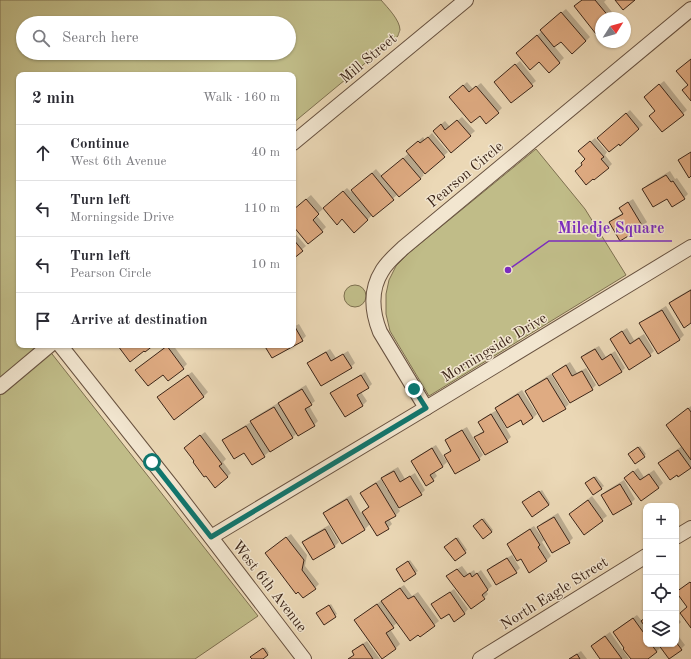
<!DOCTYPE html>
<meta charset="utf-8">
<style>
body{margin:0;font-family:"Old Standard TT",serif;background:#f7f7f7;color:#2b2b33}
.controls{position:absolute;right:12px;bottom:12px;display:grid;overflow:hidden;border-radius:8px;box-shadow:0 1px 3px #0004}
.controls button{width:36px;height:36px;display:grid;place-items:center;padding:0;border:0;border-bottom:1px solid #e1e1e2;background:#fff;color:#2b2b33;font:20px sans-serif}
.compass{position:absolute;left:595px;top:12px;width:36px;height:36px;border-radius:50%;background:#fff;box-shadow:0 1px 3px #0004;rotate:53deg}
.stop{position:absolute;width:12px;height:12px;margin:-9px;border:3px solid #0f766e;border-radius:50%;background:#fff}
.stop.end{background:#0f766e;border-color:#fff;box-shadow:0 1px 4px #0008}
.list{margin:0;padding:0;list-style:none}
h2{display:flex;justify-content:space-between;align-items:center;height:52px;margin:0;padding:0 16px;font-size:17px}
h2 small{font-size:13px;font-weight:400;color:#7c7c81}
.list li{display:grid;grid-template-columns:26px 1fr auto;gap:12px;align-items:center;box-sizing:border-box;height:56px;padding:0 16px;border-top:1px solid #e1e1e2}
.list b{display:block;font-size:15px;white-space:nowrap}
.list p{margin:0;font-size:13px;white-space:nowrap;color:#7c7c81}
.list em{font-size:13px;font-style:normal;color:#7c7c81}
.icon{flex:none;width:22px;height:22px;fill:none;stroke:currentColor;stroke-width:2;stroke-linecap:round;stroke-linejoin:round}
.map{position:relative;flex:none;width:691px;height:659px;overflow:hidden}
.search{position:absolute;background:#fff;box-shadow:0 1px 3px #0004;left:16px;top:16px;width:280px;height:44px;display:flex;align-items:center;gap:10px;box-sizing:border-box;padding:0 14px;border-radius:22px;color:#7c7c81;font-size:15px}
.panel{position:absolute;background:#fff;box-shadow:0 1px 3px #0004;left:16px;top:72px;width:280px;height:276px;border-radius:8px}
.map>svg:first-child{display:block}
</style>
<div class="map">
<svg width="691" height="659" viewBox="0 0 691 659">
<rect width="100%" height="100%" fill="#ebd8b6"/>
<filter id="stains"><feTurbulence type="fractalNoise" baseFrequency=".005" numOctaves="4"/><feColorMatrix values="0 0 0 0 .2 0 0 0 0 .09 0 0 0 0 .02 0 0 0 .5 -.17"/></filter>
<radialGradient id="worn" r=".72"><stop offset=".6" stop-color="#630" stop-opacity="0"/><stop offset="1" stop-color="#630" stop-opacity=".3"/></radialGradient>
<g fill="#c0bc88" stroke="#7e7050" fill-rule="evenodd">
<path d="M0 0H381C387 7 400 20 400 30 400 30 398 35 398 36L293 123V75H19V345H45L258 616 195 659H0ZM23 23H289V53H23Z"/>
<path d="M536 149 585 209 626 275 429 396 390 331 386 314V294L389 280 396 266 410 252Z"/>
<circle cx="355" cy="296" r="11"/>
</g>
<g fill="#0003">
<path d="M582 0H606L604 2 615 16 613 18H601V28Z"/>
<path d="M566 9 590 37 586 41 572 52 561 40 554 46 564 58 549 72 540 61 517 53 542 31 545 26Z"/>
<path d="M520 61 536 81 511 102 499 78Z"/>
<path d="M664 81 687 110 663 131 649 93Z"/>
<path d="M467 82 473 89 481 83 502 108 498 112 480 114 455 93Z"/>
<path d="M630 110 643 125 621 144 602 134Z"/>
<path d="M462 117 475 131 451 152 438 127 445 121 450 127Z"/>
<path d="M432 133 448 152 423 174 424 175 420 179 398 194 373 216 372 215 367 220 328 204 347 188 351 192 376 169 382 176 409 153 411 147 423 137 425 140Z"/>
<path d="M595 138 607 152 605 155 612 164 608 168 584 165 586 159 584 147Z"/>
<path d="M670 171 675 179 677 178 688 194 684 198 667 197 643 190 647 185Z"/>
<path d="M311 195 323 209 316 215 326 227 322 231 293 224V210Z"/>
<path d="M633 199 647 222 643 226 621 239 610 222 614 218 623 213 621 208 625 204Z"/>
<path d="M293 231 306 246 293 257Z"/>
<path d="M691 289V322L670 303 674 299Z"/>
<path d="M666 306 684 335 680 339 658 353 640 323 645 319Z"/>
<path d="M299 324 306 336 302 340 272 357 266 345H293V327Z"/>
<path d="M627 328 634 340 644 334 654 351 650 355 611 339 616 335Z"/>
<path d="M169 345H173L187 364 183 368 163 373 141 366Z"/>
<path d="M599 346 606 357 615 351 625 368 621 372 582 357 586 353Z"/>
<path d="M330 349 336 358 348 351 355 363 351 367 308 363 313 359Z"/>
<path d="M570 362 577 373 586 368 596 385 592 389 553 374 557 370Z"/>
<path d="M192 372 208 392 204 396 174 418 163 393Z"/>
<path d="M365 372 372 384 368 388 361 392 367 401 363 405 345 416 332 394 336 390Z"/>
<path d="M551 374 569 404 565 408 526 391 530 387Z"/>
<path d="M306 385 315 401 309 406 318 421 314 425 297 433 293 437 270 451 264 456 252 463 244 451 223 440 228 436 251 422 255 417 278 403V404L283 399Z"/>
<path d="M522 390 537 414 533 418 503 420 502 421 511 437 507 441 476 437 480 433 484 431 479 422 483 418 497 410 496 408 500 404Z"/>
<path d="M691 406V467L679 476 664 459 682 446 667 425 671 421Z"/>
<path d="M467 427 483 455 479 459 446 456 452 450 446 440 450 436Z"/>
<path d="M205 432 226 459 223 462 231 473 227 477 196 461 189 444Z"/>
<path d="M436 445 447 462 443 466 434 471 437 476 433 480 426 484 412 461 416 457Z"/>
<path d="M640 446 646 454 644 456 631 452Z"/>
<path d="M398 467 405 479 415 473 425 490 421 494 398 508 400 511 396 515 389 519 392 524 388 528 370 524 365 529 342 543 324 513 328 509 351 495 361 513 369 506 361 493 365 489 381 479 387 490 389 489 382 478 386 474Z"/>
<path d="M638 468 644 477 654 470 663 483 659 487 641 500 625 478Z"/>
<path d="M596 476 604 486 594 494 588 481Z"/>
<path d="M624 480 635 499 631 503 602 495 606 491Z"/>
<path d="M542 490 550 503 549 505 525 501Z"/>
<path d="M592 496 607 516 584 533 570 514Z"/>
<path d="M558 513 573 538 569 542 538 527 542 523Z"/>
<path d="M484 518 493 530 483 538 476 524Z"/>
<path d="M329 525 339 542 335 546 313 559 303 542 307 538Z"/>
<path d="M534 526 544 540 542 542 551 556 547 560 529 571 521 557 508 544 512 540Z"/>
<path d="M291 534 307 555 305 566 319 584 315 588 270 549Z"/>
<path d="M458 537 467 550 455 559 448 545Z"/>
<path d="M512 555 520 568 516 572 488 570 492 566Z"/>
<path d="M410 560 418 571 405 580 399 567Z"/>
<path d="M462 566 468 574 474 570 476 574 481 570 492 586 486 591 488 594 484 598 448 576 452 572Z"/>
<path d="M404 585 412 596 418 592 439 621 420 636 398 622 390 629 400 644 396 648 382 657 356 620 360 616 381 601 382 602 386 597Z"/>
<path d="M454 589 468 609 464 614 449 613 437 601Z"/>
<path d="M331 604 337 614 324 624 319 612Z"/>
<path d="M637 615 642 621 646 618V644H676V633L685 645 681 649 661 647 657 651 646 659H632L614 632 618 628Z"/>
<path d="M676 616 681 622 676 627Z"/>
<path d="M610 632 629 659H601L592 646 596 642Z"/>
<path d="M367 641 380 659H349L355 654 353 651 357 647Z"/>
<path d="M265 647 269 653 267 654 261 659H253L254 656Z"/>
<path d="M581 651 587 659H569Z"/>
</g>
<g fill="#dfab82" stroke="#3c2518">
<path d="M582 0H595L610 18H601V29L596 34 574 6Z"/>
<path d="M615 0H635L623 10Z"/>
<path d="M561 12 586 41 572 54 561 42 554 47 540 30Z"/>
<path d="M537 35 560 63 549 73 539 62 530 70 516 53Z"/>
<path d="M691 59V101L682 90 688 85 676 71Z"/>
<path d="M515 64 533 86 511 103 494 82Z"/>
<path d="M659 84 684 115 662 132 649 116 655 111 644 97Z"/>
<path d="M463 85 469 92 476 86 499 113 486 124 480 116 471 123 449 97Z"/>
<path d="M626 113 639 129 620 146 619 144 609 152 597 138Z"/>
<path d="M457 120 471 136 451 153 433 131 441 124 445 130Z"/>
<path d="M428 137 445 157 425 174 406 151 418 141 420 143Z"/>
<path d="M590 141 604 157 601 159 609 168 594 180 593 179 586 185 575 171 582 165 581 163 585 159 578 151Z"/>
<path d="M691 152V176L689 178 678 160Z"/>
<path d="M403 158 421 179 399 197 381 176Z"/>
<path d="M372 173 394 200 373 217 351 190Z"/>
<path d="M666 175 671 182 673 181 685 199 672 207 667 199 653 207 642 189Z"/>
<path d="M343 191 368 220 354 233 342 219 337 225 323 208Z"/>
<path d="M306 199 319 214 313 220 323 232 308 244 293 226V210Z"/>
<path d="M628 202 643 227 620 241 609 222 623 214 619 208Z"/>
<path d="M293 239 303 251 293 259Z"/>
<path d="M691 290V323L684 328 669 303Z"/>
<path d="M662 310 680 340 658 354 639 323Z"/>
<path d="M295 327 303 341 272 358 264 345H293V328Z"/>
<path d="M622 331 630 344 639 338 651 356 629 370 610 339Z"/>
<path d="M120 345H154L145 352 144 351 130 362 118 346Z"/>
<path d="M167 346 184 369 168 381 163 375 148 386 135 370Z"/>
<path d="M595 349 602 360 611 354 622 372 599 386 581 357Z"/>
<path d="M326 352 331 361 343 354 352 368 321 386 307 363Z"/>
<path d="M566 365 572 376 582 371 593 390 570 403 552 374Z"/>
<path d="M188 375 204 397 174 420 157 397Z"/>
<path d="M361 375 369 388 357 395 363 406 345 417 330 393Z"/>
<path d="M547 378 566 409 543 422 525 391Z"/>
<path d="M302 389 312 405 305 409 315 426 298 436 278 403Z"/>
<path d="M518 394 533 418 523 425 521 420 507 428 495 408Z"/>
<path d="M274 407 293 438 270 452 250 421Z"/>
<path d="M688 408 691 412V460L666 425Z"/>
<path d="M491 414 508 442 485 455 474 437 484 432 478 422Z"/>
<path d="M246 426 265 457 252 465 244 453 234 459 222 440Z"/>
<path d="M462 430 480 460 455 474 444 455 451 451 445 440Z"/>
<path d="M200 435 222 464 219 466 228 477 215 488 206 476 204 477 193 462 194 461 184 448Z"/>
<path d="M638 447 645 457 635 464 628 454Z"/>
<path d="M432 448 443 467 430 475 434 481 426 486 411 461Z"/>
<path d="M678 450 691 468 678 477 677 475 670 480 658 463Z"/>
<path d="M394 471 400 482 410 476 422 495 399 508 381 478Z"/>
<path d="M633 471 640 480 649 474 659 488 641 501 624 478Z"/>
<path d="M594 477 602 489 593 495 585 483Z"/>
<path d="M376 483 396 516 385 522 389 529 377 536 362 512 369 507 360 493Z"/>
<path d="M620 484 632 504 613 515 601 495Z"/>
<path d="M539 491 549 505 532 517 522 502Z"/>
<path d="M347 499 365 530 342 544 323 513Z"/>
<path d="M588 500 603 521 584 535 569 514Z"/>
<path d="M554 517 570 543 552 553 537 527Z"/>
<path d="M482 519 492 532 483 539 473 526Z"/>
<path d="M325 529 335 547 313 560 302 542Z"/>
<path d="M530 529 540 545 538 547 547 561 529 573 521 559 517 561 507 544Z"/>
<path d="M286 537 304 560 302 570 316 589 303 598 298 592 296 594 265 553Z"/>
<path d="M456 538 466 553 455 561 444 547Z"/>
<path d="M507 558 517 573 496 585 487 570Z"/>
<path d="M408 561 416 574 404 582 396 569Z"/>
<path d="M457 569 464 577 470 573 472 577 477 573 488 590 482 595 485 599 471 609 446 576Z"/>
<path d="M690 582 691 583V628L680 613 687 607 676 592Z"/>
<path d="M400 588 408 599 414 596 435 626 420 637 418 635 410 641 381 601Z"/>
<path d="M450 592 465 614 454 622 449 614 441 619 431 604Z"/>
<path d="M377 604 394 628 386 633 396 649 382 659 354 620Z"/>
<path d="M329 605 336 617 324 625 316 613Z"/>
<path d="M646 617V628L641 621Z"/>
<path d="M633 618 646 636V644H651L657 652 648 659H631L623 649 624 648 613 632Z"/>
<path d="M605 636 622 659H600L591 646Z"/>
<path d="M676 642 682 650 669 659 658 644H676Z"/>
<path d="M363 644 373 659H348L354 655 352 651Z"/>
<path d="M263 648 268 655 263 659H252L250 657Z"/>
<path d="M577 654 580 659H569Z"/>
</g>
<g fill="none" stroke-linecap="round" stroke-linejoin="round">
<g stroke="#685240" stroke-width="16">
<g id="minor">
<path d="M293 143 466 0"/>
<path d="M60 345 174 489 304 659"/>
<path d="M0 387 50 345"/>
<path d="M426 408 380 332C372 312 370 290 382 271 387 262 396 255 403 248L691 9"/>
<path d="M211 537 426 408 691 247"/>
<path d="M676 537 691 528"/>
<path d="M480 659 646 556"/>
</g>
</g>
<use href="#minor" stroke="#f2e6d0" stroke-width="14"/>
</g>
<g fill="none" stroke-linecap="round" stroke-linejoin="round">
<path stroke="#0f766e" stroke-width="5" d="M152 462 211 537 426 408 414 389"/>
</g>
<g text-anchor="middle" stroke-width="3" stroke-linejoin="round" paint-order="stroke">
<g font-size="15" fill="#3c2518" stroke="#f2e6d0">
<text transform="translate(368 58) rotate(-40)" y="5">Mill Street</text>
<text transform="translate(465 174) rotate(-40)" y="5">Pearson Circle</text>
<text transform="translate(494 347) rotate(-31)" y="5">Morningside Drive</text>
<text transform="translate(270 586) rotate(52)" y="5">West 6th Avenue</text>
<text transform="translate(554 593) rotate(-32)" y="5">North Eagle Street</text>
</g>
</g>
<path fill="none" stroke="#7b2cbf" stroke-width="1.5" d="M508 270L549 241H672"/>
<circle fill="#7b2cbf" stroke="#f2e6d0" stroke-width="1.5" cx="508" cy="270" r="4"/>
<g font-size="16" text-anchor="middle" font-weight="bold" fill="#7b2cbf" stroke="#f2e6d0" stroke-width="3" stroke-linejoin="round" paint-order="stroke">
<text x="611" y="233">Miledje Square</text>
</g>
<rect width="100%" height="100%" filter="url(#stains)"/>
<rect width="100%" height="100%" fill="url(#worn)"/>
</svg>
<div class="controls">
<button>+</button>
<button>−</button>
<button><svg class="icon" aria-label="locate" viewBox="0 0 24 24"><circle cx="12" cy="12" r="6"/><path d="M12 2v4M12 18v4M2 12h4M18 12h4"/></svg></button>
<button><svg class="icon" aria-label="layers" viewBox="0 0 24 24"><path d="M12 4l9 5-9 5-9-5zM3 14l9 5 9-5"/></svg></button>
</div>
<svg class="compass" viewBox="-18 -18 36 36"><path d="M0-13l5 13h-10z" fill="#e53935"/><path d="M0 13l5-13h-10z" fill="#7c7c81"/></svg>
<div class="stop" style="left:152px;top:462px"></div>
<div class="stop end" style="left:414px;top:389px"></div>
<div class="search"><svg class="icon" aria-label="search" viewBox="0 0 24 24"><circle cx="10" cy="10" r="6"/><path d="M15 15l6 6"/></svg>Search here</div>
<section class="panel">
<h2>2 min<small>Walk · 160 m</small></h2>
<ul class="list">
<li><svg class="icon" aria-label="ahead" viewBox="0 0 24 24"><path d="M12 20V5M6 11l6-6 6 6"/></svg><div><b>Continue</b><p>West 6th Avenue</p></div><em>40 m</em></li>
<li><svg class="icon" aria-label="left" viewBox="0 0 24 24"><path d="M17 20v-9H6M10 6l-5 5 5 5"/></svg><div><b>Turn left</b><p>Morningside Drive</p></div><em>110 m</em></li>
<li><svg class="icon" aria-label="left" viewBox="0 0 24 24"><path d="M17 20v-9H6M10 6l-5 5 5 5"/></svg><div><b>Turn left</b><p>Pearson Circle</p></div><em>10 m</em></li>
<li><svg class="icon" aria-label="arrive" viewBox="0 0 24 24"><path d="M6 21V4h12l-3 4 3 4H6"/></svg><div><b>Arrive at destination</b></div></li>
</ul>
</section>
</div>
